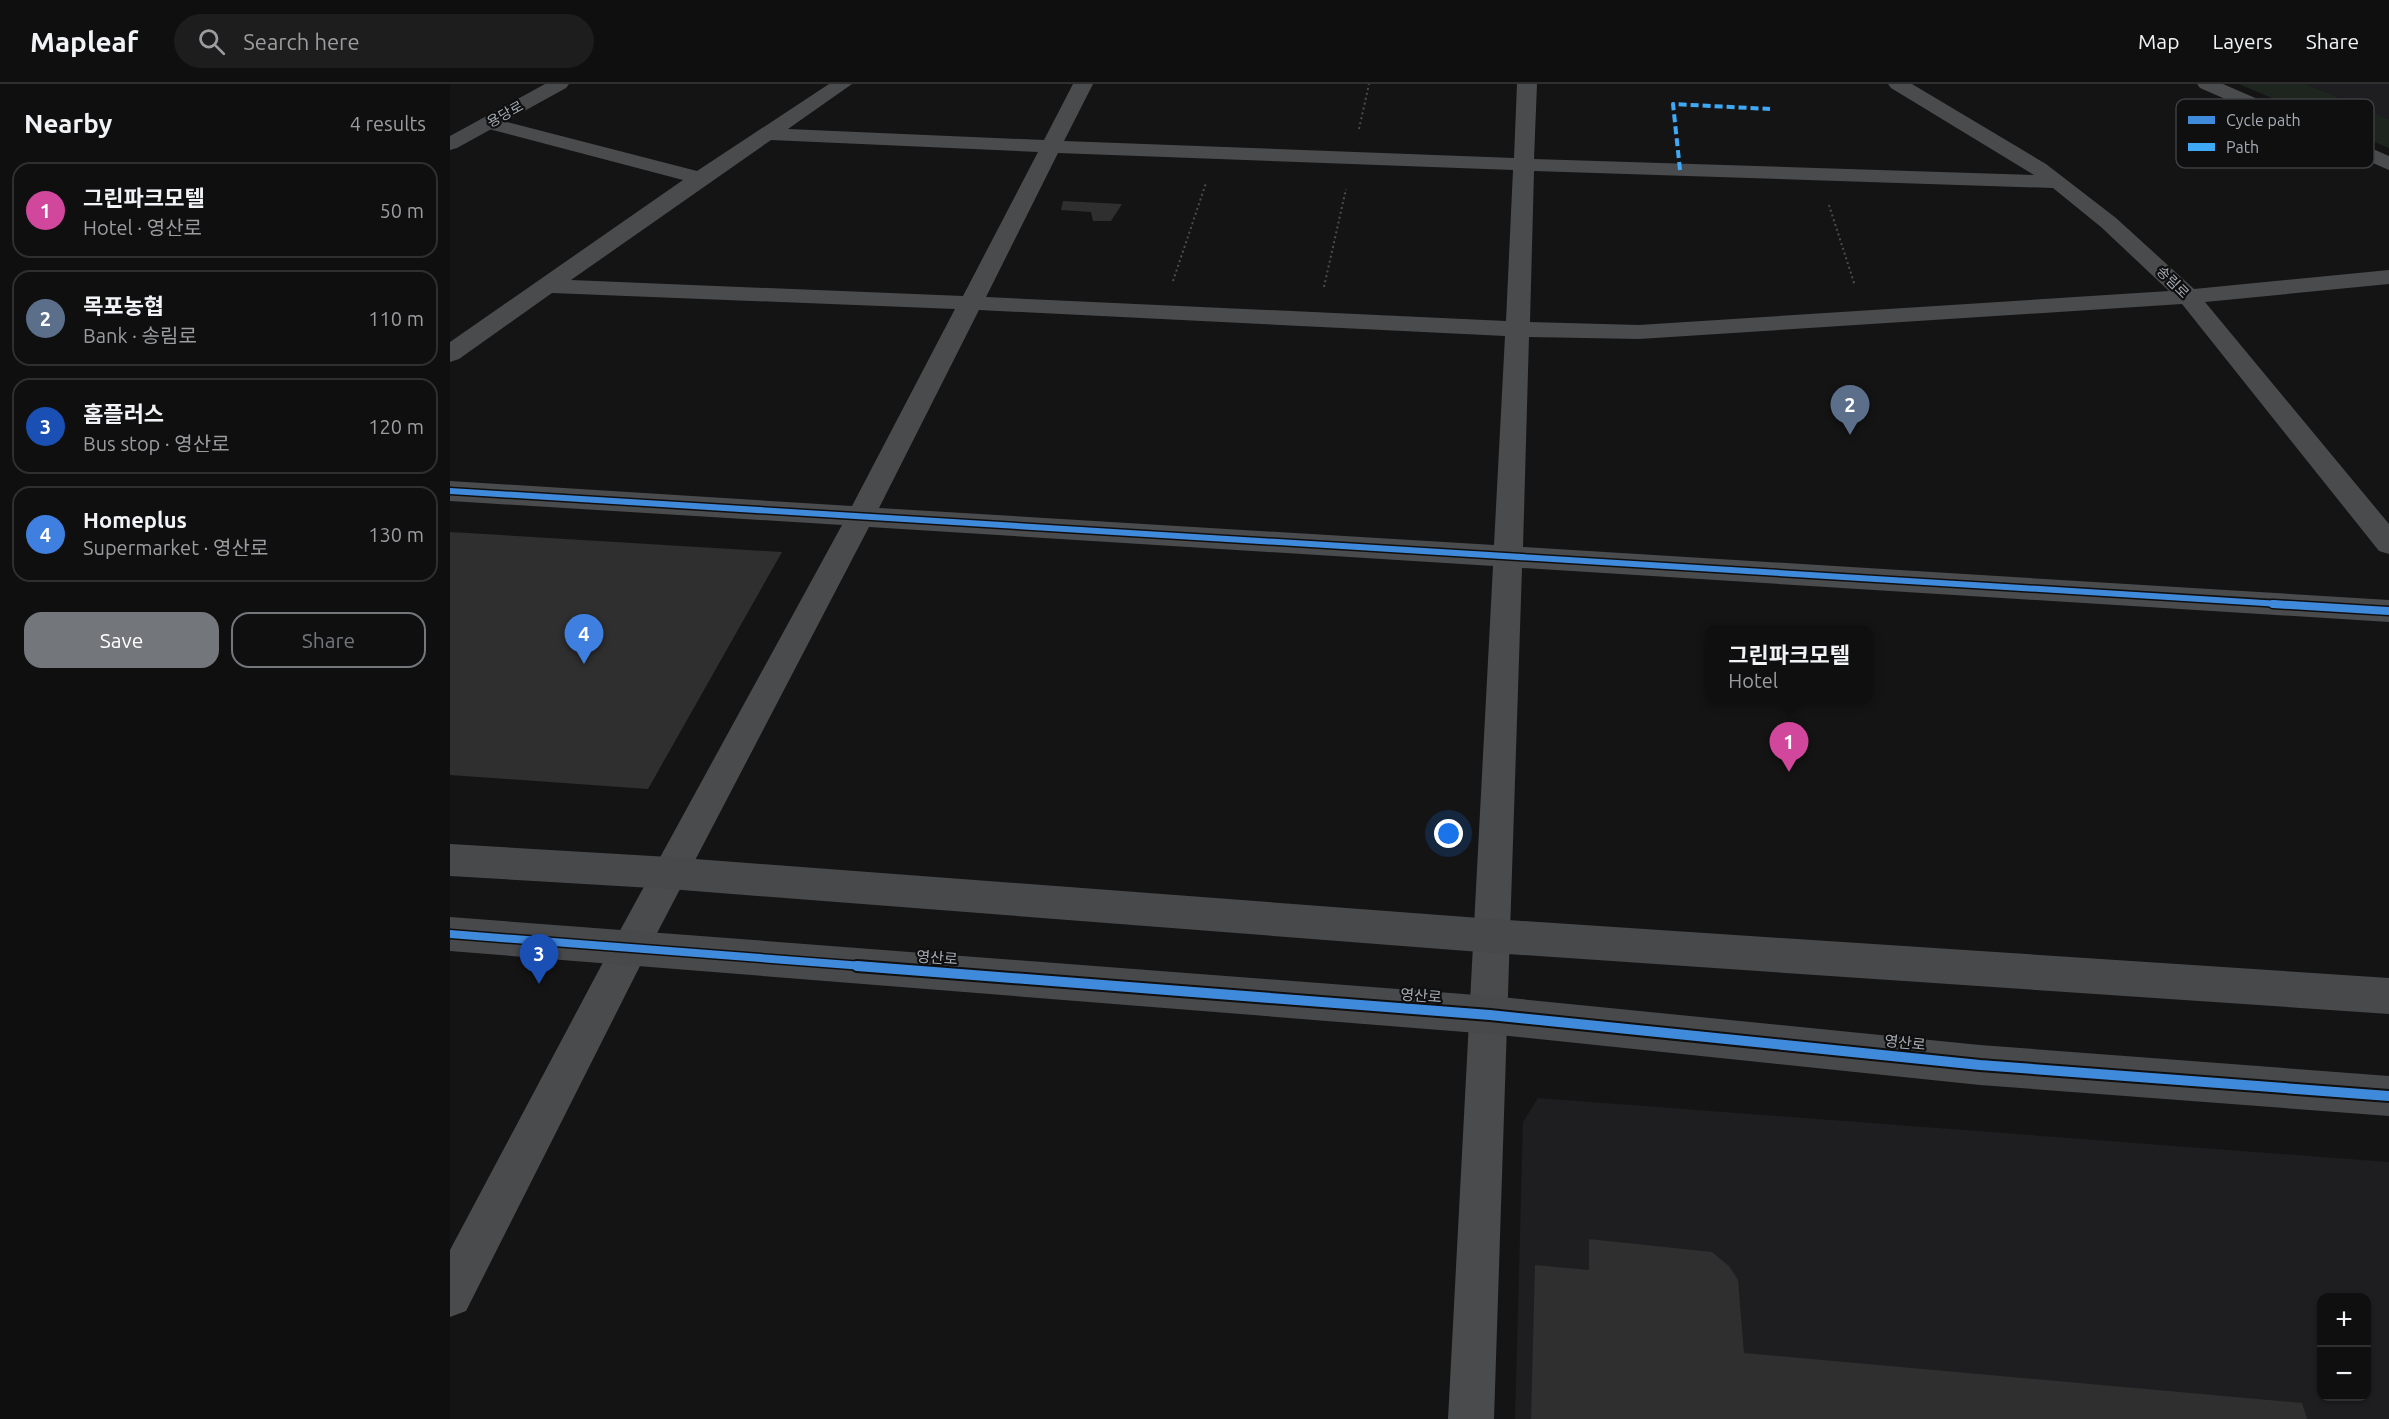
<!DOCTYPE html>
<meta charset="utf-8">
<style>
body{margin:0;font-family:Ubuntu,"Noto Sans KR",sans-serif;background:#1d1d1e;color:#f1f3f6}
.controls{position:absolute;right:18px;bottom:18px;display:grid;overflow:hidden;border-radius:12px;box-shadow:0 2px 4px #0004}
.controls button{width:54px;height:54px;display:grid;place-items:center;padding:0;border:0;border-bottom:2px solid #2f2f30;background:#0f0f10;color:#f1f3f6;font:30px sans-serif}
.you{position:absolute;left:999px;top:750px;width:21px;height:21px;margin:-15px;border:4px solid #fff;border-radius:50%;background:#1a73e8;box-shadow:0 0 0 9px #1a73e833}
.badge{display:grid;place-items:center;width:39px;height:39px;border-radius:50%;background:#73777c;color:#fff;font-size:20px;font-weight:700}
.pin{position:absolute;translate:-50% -50px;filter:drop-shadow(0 2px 3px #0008)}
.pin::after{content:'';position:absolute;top:32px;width:21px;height:18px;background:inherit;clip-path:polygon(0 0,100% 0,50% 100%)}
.popup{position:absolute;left:1255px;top:541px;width:168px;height:78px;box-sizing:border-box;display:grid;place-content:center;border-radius:12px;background:#0f0f10;filter:drop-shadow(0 2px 4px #0005);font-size:20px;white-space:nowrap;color:#9b9c9f}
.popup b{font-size:22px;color:#f1f3f6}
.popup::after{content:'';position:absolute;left:50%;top:100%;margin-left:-12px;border:12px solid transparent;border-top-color:#0f0f10}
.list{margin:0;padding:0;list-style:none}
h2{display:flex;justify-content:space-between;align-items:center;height:78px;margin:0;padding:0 24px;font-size:26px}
h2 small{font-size:20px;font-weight:400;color:#9b9c9f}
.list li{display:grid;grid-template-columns:39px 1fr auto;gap:18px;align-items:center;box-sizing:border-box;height:96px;margin:0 12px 12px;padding:0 12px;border:2px solid #2f2f30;border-radius:18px}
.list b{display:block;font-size:22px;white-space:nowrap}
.list p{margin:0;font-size:20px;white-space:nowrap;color:#9b9c9f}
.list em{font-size:20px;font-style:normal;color:#9b9c9f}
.actions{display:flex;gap:12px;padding:18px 24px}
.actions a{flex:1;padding:14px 0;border:2px solid #73777c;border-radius:18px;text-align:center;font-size:21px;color:#73777c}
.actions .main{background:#73777c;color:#fff}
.icon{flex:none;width:33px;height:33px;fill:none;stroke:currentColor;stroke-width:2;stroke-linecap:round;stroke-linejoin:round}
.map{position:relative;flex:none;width:1939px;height:1335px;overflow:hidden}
header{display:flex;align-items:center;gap:36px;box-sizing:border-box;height:84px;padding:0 30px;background:#0f0f10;border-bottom:2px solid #2f2f30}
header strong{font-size:28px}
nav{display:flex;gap:33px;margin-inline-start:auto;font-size:21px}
.search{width:420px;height:54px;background:#1d1d1e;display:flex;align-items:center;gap:15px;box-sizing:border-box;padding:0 21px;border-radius:33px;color:#9b9c9f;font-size:22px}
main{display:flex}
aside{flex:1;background:#0f0f10}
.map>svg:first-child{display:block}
</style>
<header>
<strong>Mapleaf</strong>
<div class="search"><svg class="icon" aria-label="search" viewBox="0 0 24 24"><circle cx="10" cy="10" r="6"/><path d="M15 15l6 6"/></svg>Search here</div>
<nav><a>Map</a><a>Layers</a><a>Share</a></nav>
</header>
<main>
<aside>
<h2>Nearby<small>4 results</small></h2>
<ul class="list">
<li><span class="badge" style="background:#d1479c">1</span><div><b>그린파크모텔</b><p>Hotel · 영산로</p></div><em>50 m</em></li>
<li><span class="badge" style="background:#5c6f8a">2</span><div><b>목포농협</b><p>Bank · 송림로</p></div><em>110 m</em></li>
<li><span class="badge" style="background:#1a4fb4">3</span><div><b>홈플러스</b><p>Bus stop · 영산로</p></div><em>120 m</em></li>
<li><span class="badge" style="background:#3f7fe0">4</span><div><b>Homeplus</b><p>Supermarket · 영산로</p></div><em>130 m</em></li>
</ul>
<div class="actions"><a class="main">Save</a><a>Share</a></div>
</aside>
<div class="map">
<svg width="1939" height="1335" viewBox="0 0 1939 1335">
<rect width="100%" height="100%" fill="#141415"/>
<g fill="#1e1e20" fill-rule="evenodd">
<path d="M1856 0H1939V35Z"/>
<path d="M1088 1014 1939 1078V1335H1065L1073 1038ZM1872 1214H1916V1312H1872Z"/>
</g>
<path fill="#1e251f" d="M1789 0H1856L1939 35V64Z"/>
<g fill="#2f2f30">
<path d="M613 117 672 120 661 137H643L641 128 611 126Z"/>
<path d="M0 448 332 468 198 705 0 691Z"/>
<path d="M1139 1155 1262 1168 1279 1182 1288 1196 1294 1269 1852 1319 1857 1335H1081L1085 1181 1139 1186Z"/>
</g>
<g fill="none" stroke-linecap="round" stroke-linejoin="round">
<g stroke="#4a4c4e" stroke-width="2" stroke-dasharray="2 3" stroke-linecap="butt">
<path d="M909 45 919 0"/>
<path d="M1379 121 1405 202"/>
<path d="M723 197 756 99"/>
<path d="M874 203 896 105"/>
</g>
<g fill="#494b4d" fill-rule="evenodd">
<path d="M379 0H402L338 45 594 56 623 0H643L614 57 1064 74 1067 0H1087L1084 75 1584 91 1441 4 1438 0H1462L1596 80 1666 134 1744 205 1939 186V200L1755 218 1939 440V470L1929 467 1732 220 1189 255 1079 253 1073 463 1939 516V538L1072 484 1044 1335H998L1043 482 419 443 193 876 16 1227 0 1233V1166L167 852 392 441 0 417V397L402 422 505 225 102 209 9 275 0 278V258L233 96 31 43 28 39 31 35 38 33 247 87ZM321 56 588 68 513 212 121 196ZM608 69 1063 86 1056 237 536 213ZM1084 87 1603 104 1651 143 1719 207 1189 241 1080 238ZM529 226 1055 252 1044 461 429 424Z"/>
<path d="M1747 0H1773L1939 72V86L1750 4Z"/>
</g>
<g fill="#48494b" fill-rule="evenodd">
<path d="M95 0H119L116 4 7 64 0 66V52Z"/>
<path d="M0 760 219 773 1043 835 1939 894V930L1043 869 219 805 0 792Z"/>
<path d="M0 833 1040 912 1530 961 1939 992V1032L1530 1001 1040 950 0 867Z"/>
</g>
<path stroke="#3fa9f5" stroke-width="4" stroke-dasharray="8 4" stroke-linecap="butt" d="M1230 86 1223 20 1320 25"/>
<g stroke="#0f0f10" stroke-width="9">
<path id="cycleway-far2" d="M0 407 1848 521"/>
</g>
<g stroke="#0f0f10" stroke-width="11">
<g id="cycleway-far1">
<path d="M1823 520 1939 527"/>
<path d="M0 850 426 883"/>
</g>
</g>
<g stroke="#0f0f10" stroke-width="14">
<path id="cycleway" d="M407 882 1040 931 1530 981 1939 1012"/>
</g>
<use href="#cycleway-far2" stroke="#408adc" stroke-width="6"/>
<use href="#cycleway-far1" stroke="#408adc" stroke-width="8"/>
<use href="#cycleway" stroke="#408adc" stroke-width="10"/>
</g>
<g text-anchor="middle" stroke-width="4.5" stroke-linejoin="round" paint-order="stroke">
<g font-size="14" fill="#a6adb4" stroke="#0f0f10">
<text transform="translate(55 30) rotate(-29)" y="5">용당로</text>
<text transform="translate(1723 198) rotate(45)" y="5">송림로</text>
</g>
<g font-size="15" fill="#a6adb4" stroke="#0f0f10">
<text transform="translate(487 874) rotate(4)" y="5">영산로</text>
<text transform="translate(971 912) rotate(4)" y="5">영산로</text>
<text transform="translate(1455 959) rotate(6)" y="5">영산로</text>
</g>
</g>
<rect x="1726" y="15" width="198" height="69" rx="9" fill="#0f0f10" stroke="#3c3e41" stroke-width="1.5"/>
<rect x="1738" y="32" width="27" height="8" fill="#408adc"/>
<rect x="1738" y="59" width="27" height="8" fill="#3fa9f5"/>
<g font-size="16" fill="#a6adb4">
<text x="1776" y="42">Cycle path</text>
<text x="1776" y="69">Path</text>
</g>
</svg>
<div class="controls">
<button>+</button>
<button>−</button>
</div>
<div class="you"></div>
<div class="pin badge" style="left:1339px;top:688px;background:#d1479c">1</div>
<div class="popup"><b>그린파크모텔</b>Hotel</div>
<div class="pin badge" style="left:1400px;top:351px;background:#5c6f8a">2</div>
<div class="pin badge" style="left:89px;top:900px;background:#1a4fb4">3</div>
<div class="pin badge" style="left:134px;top:580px;background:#3f7fe0">4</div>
</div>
</main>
